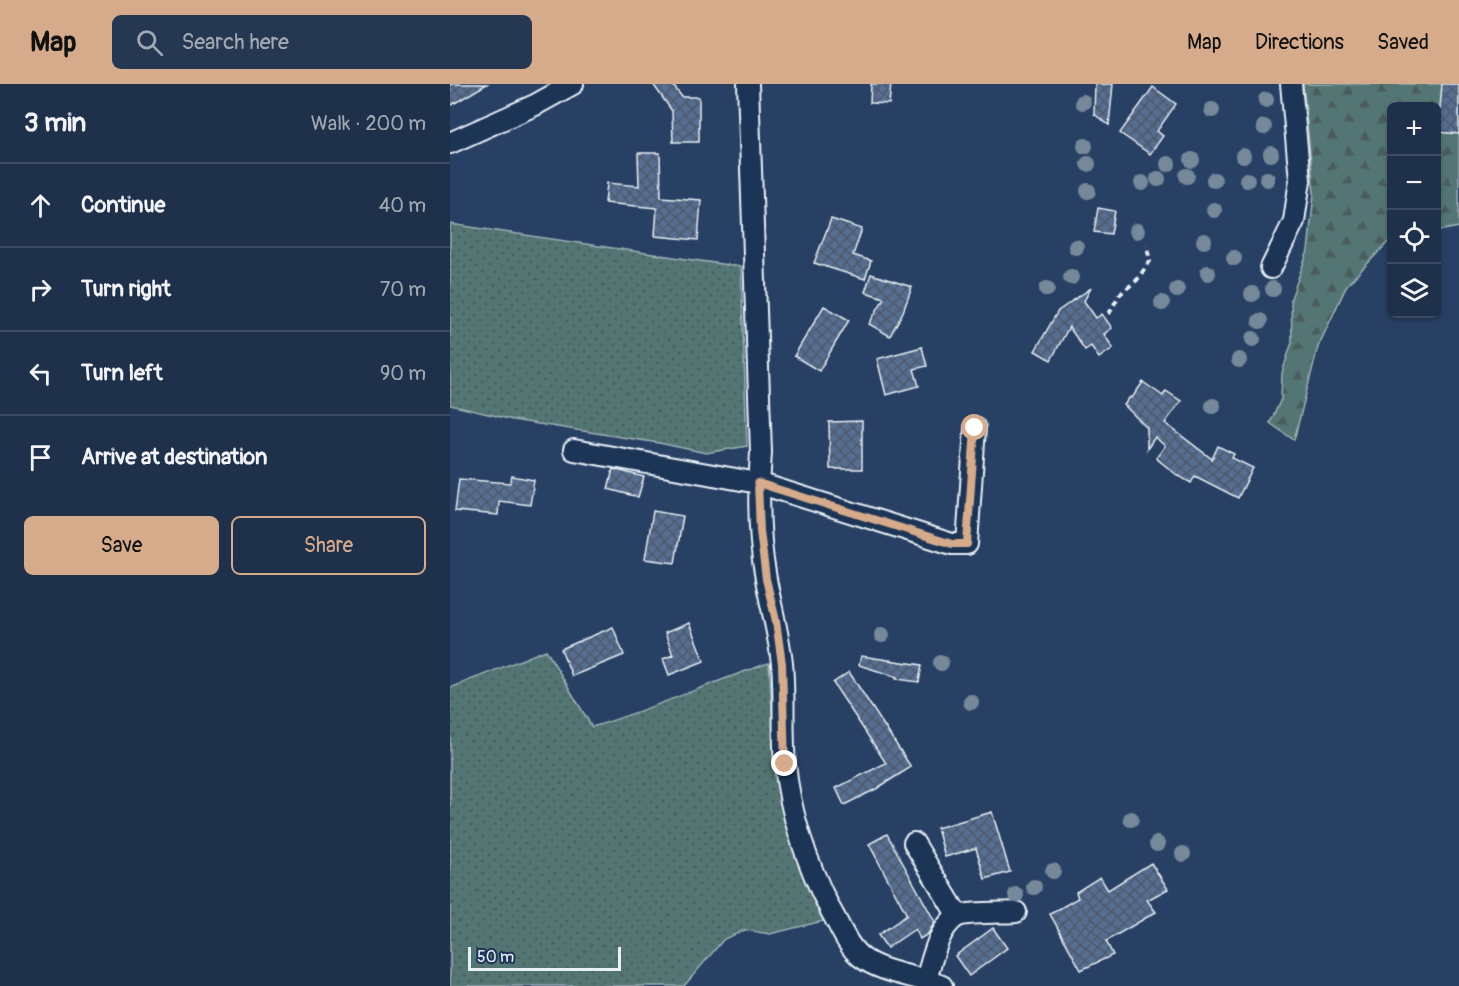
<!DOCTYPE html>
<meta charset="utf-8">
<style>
body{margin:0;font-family:Pangolin,sans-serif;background:#263851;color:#f1f3f6}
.controls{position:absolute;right:18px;top:18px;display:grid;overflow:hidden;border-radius:9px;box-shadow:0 2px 4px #0004}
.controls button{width:54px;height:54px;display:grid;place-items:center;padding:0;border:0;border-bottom:2px solid #3c4b62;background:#1e304a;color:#f1f3f6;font:30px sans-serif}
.scale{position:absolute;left:18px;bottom:15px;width:153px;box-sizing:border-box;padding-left:6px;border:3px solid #e8f1f8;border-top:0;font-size:16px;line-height:21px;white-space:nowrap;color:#e8f1f8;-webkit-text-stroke:4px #1d3557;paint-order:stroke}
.stop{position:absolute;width:18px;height:18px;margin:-14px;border:4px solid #d6ab8b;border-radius:50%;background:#fff}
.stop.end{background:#d6ab8b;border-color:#fff;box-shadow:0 2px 6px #0008}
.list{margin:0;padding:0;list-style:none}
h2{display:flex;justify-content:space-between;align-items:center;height:78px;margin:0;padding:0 24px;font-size:26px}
h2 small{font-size:20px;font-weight:400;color:#a1a9b5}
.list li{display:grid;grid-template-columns:39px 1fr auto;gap:18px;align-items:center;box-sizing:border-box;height:84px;padding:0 24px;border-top:2px solid #3c4b62}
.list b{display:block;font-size:22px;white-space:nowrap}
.list em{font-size:20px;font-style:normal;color:#a1a9b5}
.actions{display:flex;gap:12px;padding:18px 24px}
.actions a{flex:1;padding:14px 0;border:2px solid #d6ab8b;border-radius:9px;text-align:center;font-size:21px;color:#d6ab8b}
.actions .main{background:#d6ab8b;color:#111}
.icon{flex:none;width:33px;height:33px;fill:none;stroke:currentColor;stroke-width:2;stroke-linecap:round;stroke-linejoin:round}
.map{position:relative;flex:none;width:1009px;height:902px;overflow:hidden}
header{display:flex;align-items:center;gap:36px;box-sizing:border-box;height:84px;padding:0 30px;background:#d6ab8b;color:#111}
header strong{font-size:28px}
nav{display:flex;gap:33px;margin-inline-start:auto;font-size:21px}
.search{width:420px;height:54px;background:#263851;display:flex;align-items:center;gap:15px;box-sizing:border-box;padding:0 21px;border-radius:9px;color:#a1a9b5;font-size:22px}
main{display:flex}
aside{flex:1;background:#1e304a}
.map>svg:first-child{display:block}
</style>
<header>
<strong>Map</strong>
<div class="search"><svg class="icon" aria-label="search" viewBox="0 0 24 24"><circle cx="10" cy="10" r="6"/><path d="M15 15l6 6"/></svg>Search here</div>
<nav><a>Map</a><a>Directions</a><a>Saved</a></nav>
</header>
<main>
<aside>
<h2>3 min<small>Walk · 200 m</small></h2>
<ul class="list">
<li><svg class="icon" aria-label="ahead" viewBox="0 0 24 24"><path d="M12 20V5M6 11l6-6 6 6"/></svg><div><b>Continue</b></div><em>40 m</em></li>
<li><svg class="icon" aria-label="right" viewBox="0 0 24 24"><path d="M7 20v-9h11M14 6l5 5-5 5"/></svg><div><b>Turn right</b></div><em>70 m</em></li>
<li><svg class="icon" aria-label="left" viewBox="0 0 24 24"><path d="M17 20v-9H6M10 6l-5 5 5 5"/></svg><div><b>Turn left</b></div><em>90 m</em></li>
<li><svg class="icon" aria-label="arrive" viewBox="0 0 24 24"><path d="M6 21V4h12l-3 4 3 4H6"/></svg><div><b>Arrive at destination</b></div></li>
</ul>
<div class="actions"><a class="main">Save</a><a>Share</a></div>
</aside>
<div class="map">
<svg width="1009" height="902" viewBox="0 0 1009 902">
<defs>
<pattern id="grass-dots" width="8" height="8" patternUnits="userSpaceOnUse" patternTransform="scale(1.5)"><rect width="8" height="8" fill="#537473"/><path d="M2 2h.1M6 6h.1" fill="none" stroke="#4c5c5c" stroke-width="1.8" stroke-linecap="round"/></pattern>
<pattern id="forest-firs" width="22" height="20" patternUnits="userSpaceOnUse" patternTransform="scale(1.5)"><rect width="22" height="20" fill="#537473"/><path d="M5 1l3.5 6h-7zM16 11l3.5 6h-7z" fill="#4c5c5c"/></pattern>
<pattern id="building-cross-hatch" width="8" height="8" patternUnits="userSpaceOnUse" patternTransform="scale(1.5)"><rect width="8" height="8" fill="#566e91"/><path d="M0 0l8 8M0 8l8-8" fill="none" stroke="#4d596a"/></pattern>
</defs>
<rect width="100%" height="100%" fill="#284063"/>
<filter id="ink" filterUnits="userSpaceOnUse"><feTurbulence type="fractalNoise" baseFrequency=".0167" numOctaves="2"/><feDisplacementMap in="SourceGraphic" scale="12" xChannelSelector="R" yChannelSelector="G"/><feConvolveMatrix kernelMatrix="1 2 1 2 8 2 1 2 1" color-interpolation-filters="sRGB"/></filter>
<g filter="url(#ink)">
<g fill="url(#grass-dots)" stroke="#9eb2b6" stroke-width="1.5">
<path d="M0 140 291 183 297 362 256 369 209 359 63 336 0 321Z"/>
<path d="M96 566 142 643C202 625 259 599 319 579L326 687 343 750 377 836 320 850 295 846 274 855 234 902H0V604Z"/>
</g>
<path fill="url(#forest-firs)" stroke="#9eb2b6" stroke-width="1.5" d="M853 0H1009V143L987 147 986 22H942L941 155 897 201 868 263 844 356 820 339 831 315 832 289 842 258 841 214 858 167 864 109Z"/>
<g fill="url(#building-cross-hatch)" stroke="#e8f1f8" stroke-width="1.5">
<path d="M0 0H37L0 22Z"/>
<path d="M203 0H222L232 13H249V58H223L222 27Z"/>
<path d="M421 0H441L439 20 420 19Z"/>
<path d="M645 0H663L659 41 644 30Z"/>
<path d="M992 0H1009V50L987 48V24H990Z"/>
<path d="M703 3 726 20 707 47 713 52 700 70 670 49Z"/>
<path d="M188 69H210L211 113 251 116 248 156 205 152 207 124 155 119 157 99 189 102Z"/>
<path d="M648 124 665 127 661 150 644 148Z"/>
<path d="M381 135 412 145 403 171 421 177 415 195 364 179Z"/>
<path d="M421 190 462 203 453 228 440 252 419 240 434 214 415 208Z"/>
<path d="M641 204 634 217 646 234 652 230 662 244 654 250 663 264 649 274 641 262 635 266 619 243 601 276 585 267 608 227Z"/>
<path d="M374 222 399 236 369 287 344 272Z"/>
<path d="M472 263 477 282 464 285 469 302 436 311 427 275Z"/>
<path d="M693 298 713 312 716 307 731 317 715 339 762 375 768 362 784 370 782 374 803 384 788 414 745 392 741 399 727 391 706 374 715 362 705 353 697 365V344L674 321 680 313 682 314Z"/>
<path d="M412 337V385H380L379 338Z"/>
<path d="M163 385 194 393 188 413 158 405Z"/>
<path d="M62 392 84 396 80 421 49 417 48 431 5 427 9 395 60 399Z"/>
<path d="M203 427 233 432 225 479 195 475Z"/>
<path d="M239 539 254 577 219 591 213 575 223 571 215 549Z"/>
<path d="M163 543 174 571 122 592 111 565Z"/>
<path d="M411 572 472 581 469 598 446 595 447 593 409 581Z"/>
<path d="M399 588 461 683 426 705 394 721 386 704 436 679 383 599Z"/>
<path d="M542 728 560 788 535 795 526 764 495 773 487 744Z"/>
<path d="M437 750 485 838 478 850 470 855 465 845 437 864 428 851 457 831 419 760Z"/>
<path d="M701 779 718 805 697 816 706 828 656 857 663 871 631 886 600 830 628 814 626 808 650 793 658 806Z"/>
<path d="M543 844 557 864 519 892 505 872Z"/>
</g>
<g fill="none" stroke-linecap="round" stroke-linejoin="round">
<g stroke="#e8f1f8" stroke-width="24">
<g id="street">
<path d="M298 0 311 368C308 410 308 453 316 495 321 523 329 551 332 580 335 613 332 647 335 680 340 730 358 782 381 827 390 842 397 862 411 873 431 889 468 892 492 902"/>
<path d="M0 59 85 21 123 0"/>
<path d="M821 184 844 137 850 96 841 0"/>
<path d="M124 366 308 399 502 460H517L525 344"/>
<path d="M464 759 508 832"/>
<path d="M476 896C482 876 488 845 506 833 514 828 555 829 566 828"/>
</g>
</g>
<path stroke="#e8f1f8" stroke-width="4" stroke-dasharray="6 4.5" stroke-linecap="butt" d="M659 230 669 211 687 196 700 177 697 161"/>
<use href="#street" stroke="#1d3557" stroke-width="20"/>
</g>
<g fill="#75899b">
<circle cx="816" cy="16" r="8"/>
<circle cx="633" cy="18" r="8"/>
<circle cx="762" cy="26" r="8"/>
<circle cx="814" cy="43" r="8"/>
<circle cx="635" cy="62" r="8"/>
<circle cx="821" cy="70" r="8"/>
<circle cx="793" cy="72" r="8"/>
<circle cx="742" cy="76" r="8"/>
<circle cx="638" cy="80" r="8"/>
<circle cx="718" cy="80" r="8"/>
<circle cx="737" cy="92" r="8"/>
<circle cx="708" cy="95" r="8"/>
<circle cx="817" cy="95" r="8"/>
<circle cx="764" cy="96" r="8"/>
<circle cx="797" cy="96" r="8"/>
<circle cx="692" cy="99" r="8"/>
<circle cx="638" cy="107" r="8"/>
<circle cx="764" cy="126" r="8"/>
<circle cx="687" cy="147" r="8"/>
<circle cx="754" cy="157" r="8"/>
<circle cx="626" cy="163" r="8"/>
<circle cx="784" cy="174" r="8"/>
<circle cx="758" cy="189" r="8"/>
<circle cx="621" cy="193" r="8"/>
<circle cx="597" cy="205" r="8"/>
<circle cx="823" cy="205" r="8"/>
<circle cx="727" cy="206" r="8"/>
<circle cx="802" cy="210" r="8"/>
<circle cx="712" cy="219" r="8"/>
<circle cx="810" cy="237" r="8"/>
<circle cx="803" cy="255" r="8"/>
<circle cx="789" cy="276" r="8"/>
<circle cx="763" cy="322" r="8"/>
<circle cx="432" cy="551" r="8"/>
<circle cx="491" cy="579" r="8"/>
<circle cx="521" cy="618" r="8"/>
<circle cx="681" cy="735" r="8"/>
<circle cx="707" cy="760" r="8"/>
<circle cx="733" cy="770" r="8"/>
<circle cx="603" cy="787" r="8"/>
<circle cx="584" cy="803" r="8"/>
<circle cx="566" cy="811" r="8"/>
</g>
</g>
<g fill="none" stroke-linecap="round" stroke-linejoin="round" filter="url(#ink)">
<path stroke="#d6ab8b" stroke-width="8" d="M335 680 332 580 326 537 316 495 310 447 308 399 502 460H517L525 344"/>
</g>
</svg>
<div class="controls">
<button>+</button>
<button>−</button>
<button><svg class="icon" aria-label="locate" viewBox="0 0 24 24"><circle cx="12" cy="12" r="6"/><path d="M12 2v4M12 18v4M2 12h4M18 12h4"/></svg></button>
<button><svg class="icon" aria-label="layers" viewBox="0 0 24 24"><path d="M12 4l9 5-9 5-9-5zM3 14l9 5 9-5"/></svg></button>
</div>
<div class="scale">50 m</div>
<div class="stop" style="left:525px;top:344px"></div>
<div class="stop end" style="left:335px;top:680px"></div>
</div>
</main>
